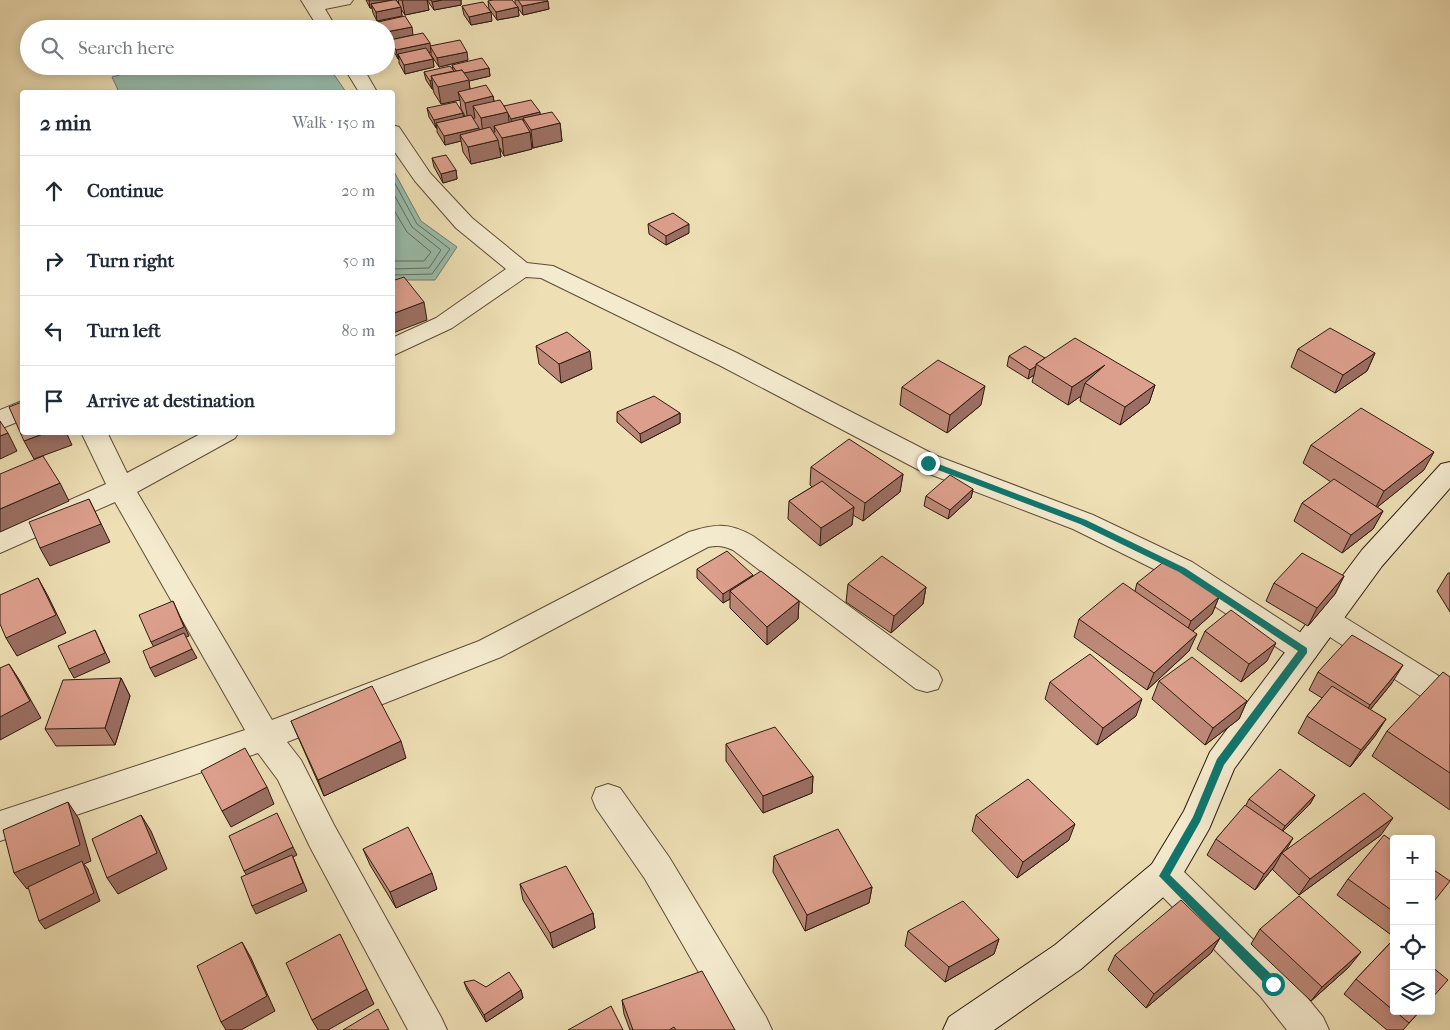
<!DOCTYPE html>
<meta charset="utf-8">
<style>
body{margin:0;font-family:"IM FELL French Canon",serif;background:#f2f2f3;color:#1f2937}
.controls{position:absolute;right:15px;bottom:15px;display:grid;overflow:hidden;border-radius:5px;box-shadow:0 2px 12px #0003}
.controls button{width:45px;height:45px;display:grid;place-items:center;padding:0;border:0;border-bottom:1px solid #e0e1e3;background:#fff;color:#1f2937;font:25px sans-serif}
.stop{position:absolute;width:15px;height:15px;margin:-11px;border:4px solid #0f766e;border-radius:50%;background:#fff}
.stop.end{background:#0f766e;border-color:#fff;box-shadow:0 1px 5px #0008}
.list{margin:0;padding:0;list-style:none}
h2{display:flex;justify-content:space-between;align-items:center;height:65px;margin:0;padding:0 20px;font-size:21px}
h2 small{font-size:16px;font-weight:400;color:#747a83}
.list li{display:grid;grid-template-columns:32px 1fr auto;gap:15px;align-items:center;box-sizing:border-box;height:70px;padding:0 20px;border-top:1px solid #e0e1e3}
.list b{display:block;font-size:19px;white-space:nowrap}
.list em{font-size:16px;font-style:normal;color:#747a83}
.icon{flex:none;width:28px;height:28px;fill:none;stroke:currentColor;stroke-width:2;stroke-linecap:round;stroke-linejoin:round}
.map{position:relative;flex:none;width:1450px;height:1030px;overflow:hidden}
.search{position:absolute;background:#fff;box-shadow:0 2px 12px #0003;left:20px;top:20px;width:375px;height:55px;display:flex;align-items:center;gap:12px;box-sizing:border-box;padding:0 18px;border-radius:28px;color:#747a83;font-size:19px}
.panel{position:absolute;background:#fff;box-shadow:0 2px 12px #0003;left:20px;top:90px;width:375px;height:345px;border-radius:5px}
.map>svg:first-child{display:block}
</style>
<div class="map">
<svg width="1450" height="1030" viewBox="0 0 1450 1030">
<rect width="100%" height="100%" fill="#eedfb4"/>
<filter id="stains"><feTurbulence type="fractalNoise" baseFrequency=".004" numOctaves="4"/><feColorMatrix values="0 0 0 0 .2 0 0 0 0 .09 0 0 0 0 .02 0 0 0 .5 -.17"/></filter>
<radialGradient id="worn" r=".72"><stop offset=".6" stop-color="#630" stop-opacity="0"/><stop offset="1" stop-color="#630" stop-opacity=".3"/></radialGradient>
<g fill="#99bdab" stroke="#6e7c6c">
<path d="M150 66H328L346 92H119L112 77Z"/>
<path d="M392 168 421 221 457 247 435 280H393Z"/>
</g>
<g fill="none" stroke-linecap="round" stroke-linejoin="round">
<g stroke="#646c5c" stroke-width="1">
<path d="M392 178 417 224 450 249 432 274 392 275"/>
<path d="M392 191 412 227 441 250 429 268 392 269"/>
<path d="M392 207 407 232 431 252 424 261H392"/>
</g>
<g stroke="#5e4c38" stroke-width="2">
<g id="street">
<path d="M301 0H353L350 4 325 9 337 29H319Z"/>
<path d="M343 66H362L377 92H359Z"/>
<path d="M392 125 399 127 430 173 472 218 527 263 553 266 737 353 937 456 1093 515 1192 562 1315 642 1319 650 1315 658 1304 662 1293 658 1172 578 1073 529 919 470 719 365 541 278 526 277 452 328 392 356V338L436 318 506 269 456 228 415 181 392 148Z"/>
<path d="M22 401V420L0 429V410Z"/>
<path d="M81 432H107L127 473 204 432H239L235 438 137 492 272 720 479 641 689 532C715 524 728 522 753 536L938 671 942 680 938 689 927 692 916 689 733 550C724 546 718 545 708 547L501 657 287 742 301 760 334 825 441 1017 447 1030H408L310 847 278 780 258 753 0 841V811L245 730 115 502 0 553V531L106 484Z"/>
<path d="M1326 608 1336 612 1450 683V712L1439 708 1316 628 1311 620 1316 612Z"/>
<path d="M608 784 620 788 669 857 766 1017 772 1030H732L645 879 596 808 592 798 596 788Z"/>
<path d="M1164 859 1176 864 1286 972 1323 1017 1329 1030H1287L1260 996 1152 886 1147 875 1152 864Z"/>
</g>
</g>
<g stroke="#2e1b0e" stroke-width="2">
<path id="secondary" d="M1450 462V488L1382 566 1234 769 1209 829 1176 886 1081 969 994 1030H943L949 1017 1055 945 1152 864 1184 811 1210 752 1362 550 1441 464Z"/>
</g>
<use href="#street" fill="#f4eace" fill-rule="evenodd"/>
<use href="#secondary" fill="#f4eace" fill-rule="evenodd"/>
</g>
<g fill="#be8979" stroke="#2e1b0e">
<path d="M366 0H396L399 4 398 0H461V5L434 10 427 0 429 10 405 15 401 9 402 16 377 21 373 13 372 8H370Z"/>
<path d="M515 0H547L549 9 523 15 515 4Z"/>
<path d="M488 1 518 7 519 16 497 20 489 9Z"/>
<path d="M462 6 492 21 471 25 464 15Z"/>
<path d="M378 22 413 35 430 46 468 60 439 67 431 55V52H428L433 59 434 67 405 74 399 63V59H398L392 48 390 40 386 41V29H379Z"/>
<path d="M452 65 489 68 490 76 469 81 470 89 493 96 494 101 504 106 540 114 560 123 562 141 533 148 532 145V149L504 156 500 148 501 157 471 164 463 152 461 141 445 145 437 132V128H436L429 117 427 108 463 116H465L461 109 460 100 441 104 434 93 433 89H432L426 80 424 72 453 70Z"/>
<path d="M432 158 456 170 457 179 443 183 434 167Z"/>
<path d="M648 224 689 233 666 245 649 234Z"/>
<path d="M536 346 592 369 561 383 539 364Z"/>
<path d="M1298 349 1375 353 1367 371 1335 393 1291 367Z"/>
<path d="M1009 356 1045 358 1155 385 1149 403 1120 425 1080 401 1081 396 1068 405 1032 382 1034 375 1028 379 1007 366Z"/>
<path d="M902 387 981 405 947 433 900 405Z"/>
<path d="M617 412 680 413V423L641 443 617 422Z"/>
<path d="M1311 445 1424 470 1377 507 1383 511 1373 529 1342 553 1294 521 1302 503 1331 482 1303 463Z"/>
<path d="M811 467 903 474 900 492 863 521 853 515 852 525 820 546 788 519 789 501 812 487 810 485Z"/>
<path d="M973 489 971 498 948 519 924 506 926 496Z"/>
<path d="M697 569 753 576 799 601 798 619 767 645 730 608V599L723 603 697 578Z"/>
<path d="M1448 573H1450V612L1437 591Z"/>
<path d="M1344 576 1335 594 1308 626 1266 601 1274 583Z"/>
<path d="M1137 583 1219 597 1212 614 1193 631 1189 651 1147 690 1074 637 1079 619 1135 591Z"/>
<path d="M848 584 926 587 923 604 891 633 846 602Z"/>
<path d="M1205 631 1267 661 1241 682 1197 649Z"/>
<path d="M1318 672 1392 683 1370 710 1386 719 1375 736 1350 767 1298 733 1307 716 1322 698 1309 690Z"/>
<path d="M1450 677V810L1372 756 1387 731Z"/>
<path d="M121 678 130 696 115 745 56 746 45 729Z"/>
<path d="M1159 681 1247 701 1239 719 1205 745 1152 699Z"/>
<path d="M1050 682 1136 716 1097 745 1045 699Z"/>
<path d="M291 721 406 758 324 796Z"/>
<path d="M726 744 813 776 812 793 763 813 726 761Z"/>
<path d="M1315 795 1310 804 1283 831 1287 849 1381 835 1299 895 1272 869 1274 867 1255 890 1207 855 1216 839 1246 805 1249 799Z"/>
<path d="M976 815 1069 840 1017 878 972 831Z"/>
<path d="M1394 842V937L1337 895 1348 879Z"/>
<path d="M363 849 437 889 396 908 370 865Z"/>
<path d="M774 856 872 887 869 903 805 931 773 872Z"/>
<path d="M520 884 593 913 595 928 553 948 523 900Z"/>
<path d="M1260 929 1349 967 1311 1001 1251 944Z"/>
<path d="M908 931 999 939 994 954 945 982 905 946Z"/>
<path d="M1220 938 1211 953 1146 1008 1108 970 1115 955Z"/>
<path d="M1394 939V1011H1420L1403 1030H1387L1344 994 1356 979Z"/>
<path d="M464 982 486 987 521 990 523 998 486 1022 467 990Z"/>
<path d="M622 1000 735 1030H630L624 1014Z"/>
</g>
<g fill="#9b6f63" stroke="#2e1b0e">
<path d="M369 0H396L371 4 372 8H370Z"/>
<path d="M402 0H427L429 10 405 15Z"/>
<path d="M442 0H461V5L434 10 432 2Z"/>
<path d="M548 1 549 9 523 15 522 6Z"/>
<path d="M401 7 402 16 377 21 376 12Z"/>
<path d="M518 7 519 16 497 20 496 12Z"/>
<path d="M491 12 492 21 471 25 469 17Z"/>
<path d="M412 27 413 35 386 41V32Z"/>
<path d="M430 43 431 52 400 58 398 54 399 59H398L396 50Z"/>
<path d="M467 52 468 60 439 67 437 58Z"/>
<path d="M433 59 434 67 405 74 404 65Z"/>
<path d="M489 68 490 76 469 81 471 98 458 92 460 100 441 104 438 87 458 74Z"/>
<path d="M432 80 433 89H432L430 81Z"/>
<path d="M493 96 496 113 473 106 475 118 468 120 465 103Z"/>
<path d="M508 112 510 129 494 126 495 132 483 135 481 118Z"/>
<path d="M540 112 541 121 523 118 524 125 512 128 511 119Z"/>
<path d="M463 113 464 122 436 123 437 128H436L434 120Z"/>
<path d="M560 123 562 141 533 148 531 130Z"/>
<path d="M479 128 481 137 460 135 461 141 445 145 444 136Z"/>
<path d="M530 132 532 149 504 156 502 138Z"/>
<path d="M498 140 501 157 471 164 468 147Z"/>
<path d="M456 170 457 179 443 183 441 174Z"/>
<path d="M689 224V233L666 245V236Z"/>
<path d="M424 302 427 320 393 333 392 329V314Z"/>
<path d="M590 351 592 369 561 383 559 364Z"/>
<path d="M1375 353 1367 371 1335 393 1343 375Z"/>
<path d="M1105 365 1085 383 1081 396 1068 405 1072 387Z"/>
<path d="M1036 366 1034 375 1028 379 1030 370Z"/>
<path d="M1155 385 1149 403 1120 425 1125 407Z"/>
<path d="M985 386 981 405 947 433 950 415Z"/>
<path d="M680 413V423L641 443 640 434Z"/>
<path d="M48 432H66L72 445 34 459 24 441Z"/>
<path d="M8 433 17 451 0 459V436Z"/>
<path d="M1434 452 1424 470 1375 509 1384 491Z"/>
<path d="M903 474 900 492 863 521 865 503Z"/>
<path d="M60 483 69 501 0 532V509Z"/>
<path d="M973 489 971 498 948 519 950 510Z"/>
<path d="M89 499 110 542 50 566 40 548Z"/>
<path d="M854 507 852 525 820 546 821 528Z"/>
<path d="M1383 511 1373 529 1342 553 1351 535Z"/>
<path d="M753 575V584L730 591V599L723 603V594Z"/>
<path d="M1344 576 1335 594 1308 626 1317 608Z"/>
<path d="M38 578 48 596 66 633 17 656 6 638Z"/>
<path d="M926 587 923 604 891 633 894 616Z"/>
<path d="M1219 597 1212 614 1184 639 1191 621Z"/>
<path d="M173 601 189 636 156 651 151 642Z"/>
<path d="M799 601 798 619 767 645V627Z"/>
<path d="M95 630 110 662 74 678 69 669Z"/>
<path d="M1197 634 1189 651 1147 690 1154 673Z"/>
<path d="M1276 643 1267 661 1241 682 1249 664Z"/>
<path d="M192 649 197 658 155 677 150 668Z"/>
<path d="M9 664 20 681 41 718 0 740V717Z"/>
<path d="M1403 665 1392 683 1360 722 1370 705Z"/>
<path d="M121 678 130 696 115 745 105 728Z"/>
<path d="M1142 699 1136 716 1097 745 1103 728Z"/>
<path d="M1247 701 1239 719 1205 745 1213 728Z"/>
<path d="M1386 719 1375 736 1350 767 1361 750Z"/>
<path d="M401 741 406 758 324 796 318 780Z"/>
<path d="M813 776 812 793 763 813V796Z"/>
<path d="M267 787 274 804 231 827 222 811Z"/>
<path d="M1315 795 1310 804 1280 834 1285 826Z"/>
<path d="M68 802 79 819 91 861 84 864 88 869 100 901 45 929 39 921 83 864 27 889 14 873Z"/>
<path d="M141 815 151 831 167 869 118 894 107 878Z"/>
<path d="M1393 818 1381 835 1299 895 1310 879Z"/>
<path d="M1075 824 1069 840 1017 878 1023 862Z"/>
<path d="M1293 838 1284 854 1282 853 1274 867 1255 890 1264 874Z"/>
<path d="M293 847 297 855 293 857 307 891 256 914 252 906 249 879 244 871Z"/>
<path d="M432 873 437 889 396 908 390 892Z"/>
<path d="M872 887 869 903 805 931 807 915Z"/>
<path d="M593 913 595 928 553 948 550 933Z"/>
<path d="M1220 938 1211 953 1146 1008 1154 994Z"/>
<path d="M999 939 994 954 945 982 949 967Z"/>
<path d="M242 942 251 958 275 1011 241 1030H226L221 1022Z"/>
<path d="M1361 952 1349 967 1311 1001 1322 987Z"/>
<path d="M367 989 374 1004 328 1030H318L312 1020Z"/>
<path d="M521 990 523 998 486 1022 484 1015Z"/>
</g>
<g fill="#dd9f8d" stroke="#2e1b0e">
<path d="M393 0H396L401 7 376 12 371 4Z"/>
<path d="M431 0H442L432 2Z"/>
<path d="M493 0H512L518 7 496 12 488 1Z"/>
<path d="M518 0H547L548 1 522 6Z"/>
<path d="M483 2 491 12 469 17 462 6Z"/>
<path d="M405 16 412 27 386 32V29H382L378 22Z"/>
<path d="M374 23 377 29H356L355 27Z"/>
<path d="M423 33 430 43 396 50 390 40Z"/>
<path d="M460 40 467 52 437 58 430 46Z"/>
<path d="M426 48 433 59 404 65 398 54Z"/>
<path d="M482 58 489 68 464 73 462 70 456 71 452 65Z"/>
<path d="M450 66 454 71 431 76 432 80 430 81 424 72Z"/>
<path d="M462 70 469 80 438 87 431 76Z"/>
<path d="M486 85 493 96 465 103 458 92Z"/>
<path d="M500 100 508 112 481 118 473 106Z"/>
<path d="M531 100 540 112 511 119 504 106Z"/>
<path d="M456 102 463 113 434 120 427 108Z"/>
<path d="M552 112 560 123 531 130 523 118Z"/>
<path d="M471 115 479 128 444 136 436 123Z"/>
<path d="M522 119 530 132 502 138 494 126Z"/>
<path d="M490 127 498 140 468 147 460 135Z"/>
<path d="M446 155 456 170 441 174 432 158Z"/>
<path d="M673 213 689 224 666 236 648 224Z"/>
<path d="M404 277 424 302 392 314V281Z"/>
<path d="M1330 328 1375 353 1343 375 1298 349Z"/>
<path d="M567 332 590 351 559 364 536 346Z"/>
<path d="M1075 338 1155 385 1125 407 1085 383 1105 365 1072 387 1036 364Z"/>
<path d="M1025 346 1045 358 1036 364V366L1030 370 1009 356Z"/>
<path d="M938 360 985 386 950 415 902 387Z"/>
<path d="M654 396 680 413 640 434 617 412Z"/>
<path d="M22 402V432H48L24 441 9 407Z"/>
<path d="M1361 408 1434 452 1384 491 1311 445Z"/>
<path d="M0 421 8 433 0 436Z"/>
<path d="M849 439 903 474 865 503 811 467Z"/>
<path d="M43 456 60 483 0 509V474Z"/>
<path d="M950 475 973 489 950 510 926 496Z"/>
<path d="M1334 479 1383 511 1351 535 1302 503Z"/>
<path d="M822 481 854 507 821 528 789 501Z"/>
<path d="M89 499 101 524 40 548 29 522Z"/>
<path d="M727 551 753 575 723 594 697 569Z"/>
<path d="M1302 553 1344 576 1317 608 1274 583Z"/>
<path d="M882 556 926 587 894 616 848 584Z"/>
<path d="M1166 560 1219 597 1191 621 1137 583Z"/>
<path d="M761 571 799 601 767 627 730 591Z"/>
<path d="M38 578 56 615 6 638 0 624V595Z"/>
<path d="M1123 583 1197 634 1154 673 1079 619Z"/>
<path d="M173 601 184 627 151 642 139 615Z"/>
<path d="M1231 610 1276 643 1249 664 1205 631Z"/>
<path d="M95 630 105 653 69 669 58 646Z"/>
<path d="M184 633 192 649 150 668 143 651Z"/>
<path d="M1352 635 1403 665 1370 705 1318 672Z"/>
<path d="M1090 654 1142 699 1103 728 1050 682Z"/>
<path d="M1192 657 1247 701 1213 728 1159 681Z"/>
<path d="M9 664 30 701 0 717V668Z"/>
<path d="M1443 672 1450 677V773L1387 731Z"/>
<path d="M121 678 105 728 45 729 63 680Z"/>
<path d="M372 686 401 741 318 780 291 721Z"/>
<path d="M1332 686 1386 719 1361 750 1307 716Z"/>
<path d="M775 727 813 776 763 796 726 744Z"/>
<path d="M245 748 267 787 222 811 201 771Z"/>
<path d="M1280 769 1315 795 1285 826 1249 799Z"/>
<path d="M1028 779 1075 824 1023 862 976 815Z"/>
<path d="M1364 793 1393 818 1310 879 1282 853Z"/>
<path d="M68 802 80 845 14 873 3 830Z"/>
<path d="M1245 805 1293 838 1264 874 1216 839Z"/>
<path d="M277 813 293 847 244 871 229 836Z"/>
<path d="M141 815 157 853 107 878 92 839Z"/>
<path d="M408 827 432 873 390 892 363 849Z"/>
<path d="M838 829 872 887 807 915 774 856Z"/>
<path d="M1384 835 1394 842V912L1348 879Z"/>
<path d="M292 855 303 883 252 906 241 877Z"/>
<path d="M82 861 94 893 39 921 28 887Z"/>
<path d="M566 866 593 913 550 933 520 884Z"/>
<path d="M1431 868 1450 881 1431 905Z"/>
<path d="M1299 896 1361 952 1322 987 1260 929Z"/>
<path d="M1181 900 1220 938 1154 994 1115 955Z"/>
<path d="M963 901 999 939 949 967 908 931Z"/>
<path d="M340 934 367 989 312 1020 286 963Z"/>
<path d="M1394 939V1011L1356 979Z"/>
<path d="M242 942 267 996 221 1022 197 966Z"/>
<path d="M1431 966 1448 980 1431 999Z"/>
<path d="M702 971 735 1030H676L674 1027 669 1030H633L622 1000Z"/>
<path d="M509 972 521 990 484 1015 464 982 474 980 486 987Z"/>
<path d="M611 1006 623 1030H568Z"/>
<path d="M378 1009 389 1030H343Z"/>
<path d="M1395 1011H1420L1409 1023Z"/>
</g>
<path fill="#0f766e" d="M928 460 1086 520 1185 568 1307 648V653L1224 765 1200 822 1170 875 1277 980 1278 984 1277 988 1273 989 1269 988 1159 876 1193 817 1217 759 1298 651 1179 572 1080 524 925 465V461Z"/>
<rect width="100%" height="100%" filter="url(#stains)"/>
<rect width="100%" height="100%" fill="url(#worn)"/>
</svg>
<div class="controls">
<button>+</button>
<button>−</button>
<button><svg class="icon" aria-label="locate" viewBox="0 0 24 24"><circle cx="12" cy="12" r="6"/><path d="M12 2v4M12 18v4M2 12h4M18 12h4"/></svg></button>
<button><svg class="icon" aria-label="layers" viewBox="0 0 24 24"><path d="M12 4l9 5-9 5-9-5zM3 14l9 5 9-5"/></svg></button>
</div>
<div class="stop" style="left:1273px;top:984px"></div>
<div class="stop end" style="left:928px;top:463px"></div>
<div class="search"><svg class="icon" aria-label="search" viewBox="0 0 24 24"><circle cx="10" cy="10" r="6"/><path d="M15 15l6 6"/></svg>Search here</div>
<section class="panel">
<h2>2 min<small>Walk · 150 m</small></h2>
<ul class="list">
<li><svg class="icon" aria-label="ahead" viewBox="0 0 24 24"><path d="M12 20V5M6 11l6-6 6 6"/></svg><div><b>Continue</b></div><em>20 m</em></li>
<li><svg class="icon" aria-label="right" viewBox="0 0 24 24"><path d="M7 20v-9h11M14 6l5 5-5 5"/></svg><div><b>Turn right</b></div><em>50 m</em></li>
<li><svg class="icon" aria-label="left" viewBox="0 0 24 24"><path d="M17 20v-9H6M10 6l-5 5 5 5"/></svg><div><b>Turn left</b></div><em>80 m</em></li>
<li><svg class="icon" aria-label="arrive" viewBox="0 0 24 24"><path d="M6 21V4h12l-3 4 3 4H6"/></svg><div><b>Arrive at destination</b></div></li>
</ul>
</section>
</div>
